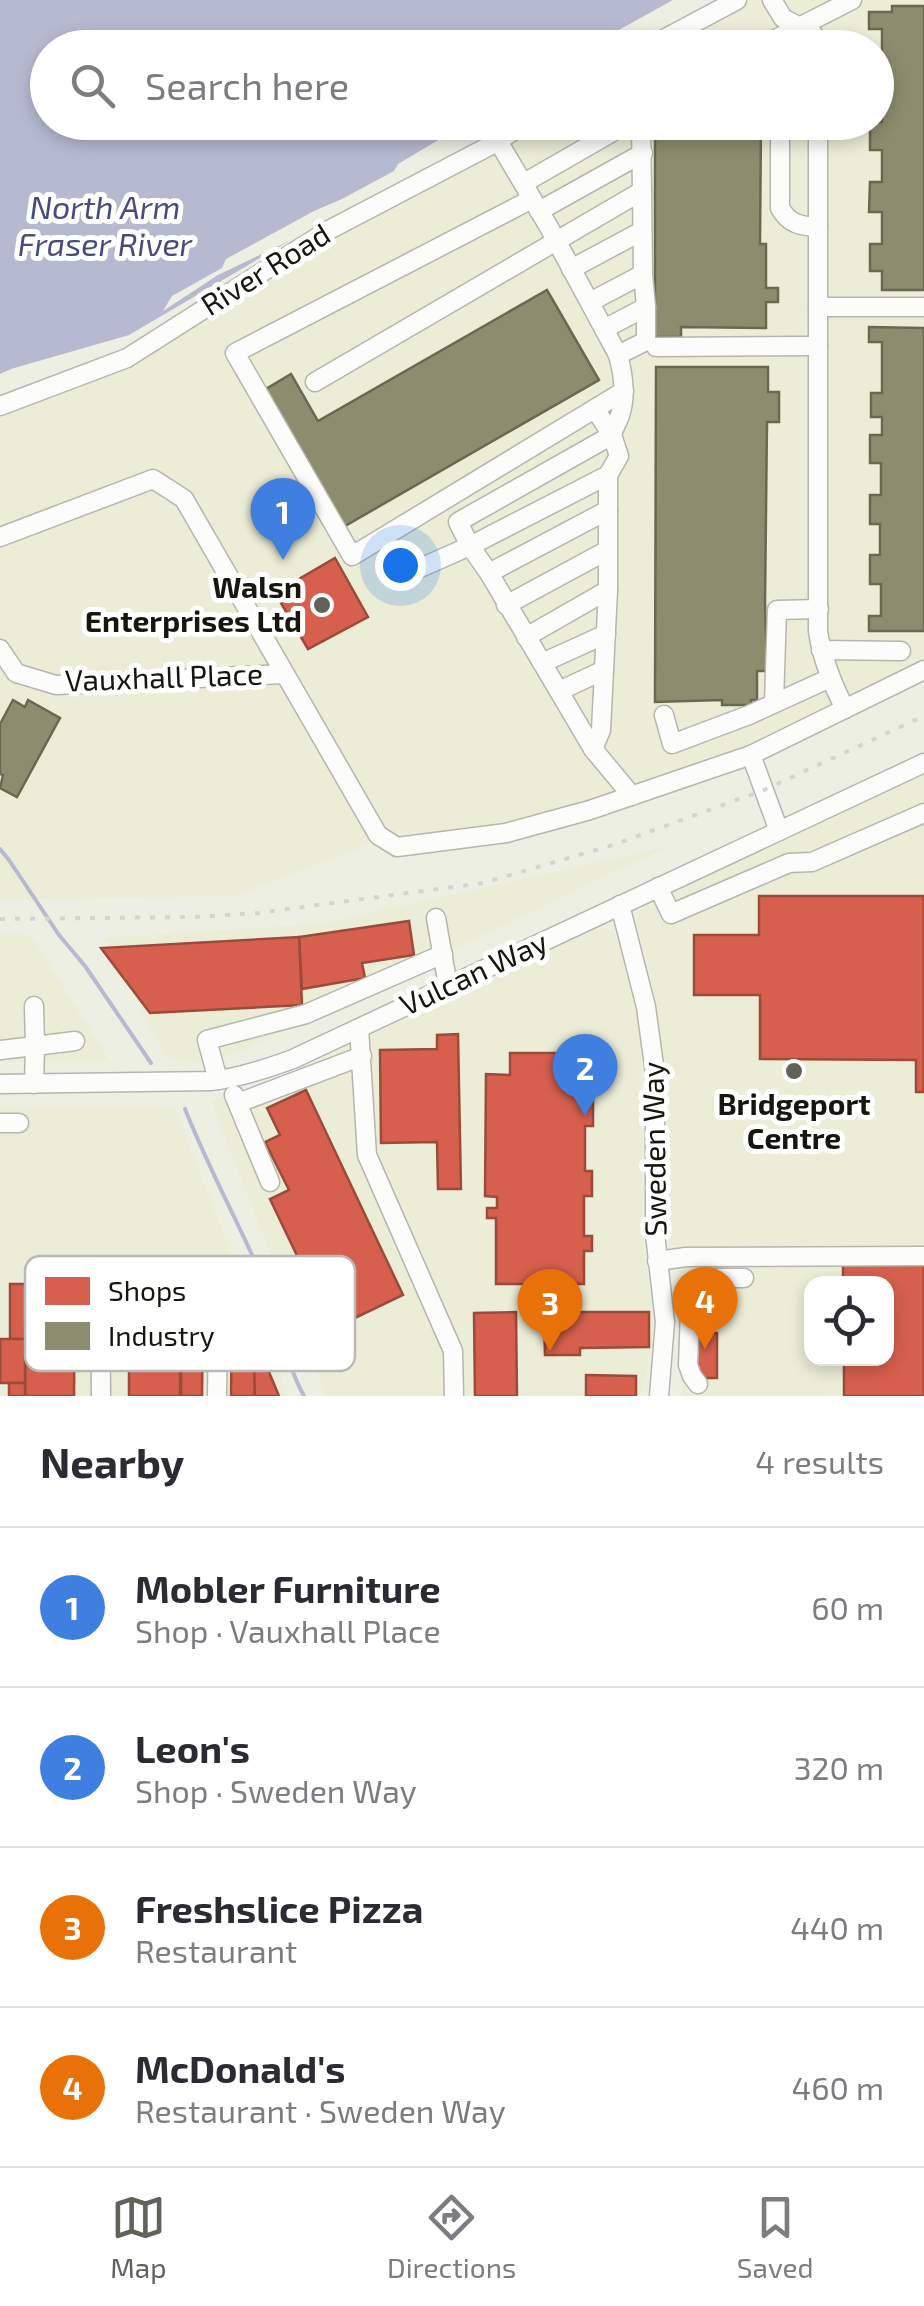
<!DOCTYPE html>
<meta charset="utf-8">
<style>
body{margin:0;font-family:"Exo 2",sans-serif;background:#f2f2f3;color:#2b2b33}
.controls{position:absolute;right:30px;bottom:30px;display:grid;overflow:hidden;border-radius:20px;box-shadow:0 5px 15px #0003}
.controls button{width:90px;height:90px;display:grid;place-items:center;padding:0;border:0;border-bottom:2px solid #e1e1e2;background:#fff;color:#2b2b33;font:50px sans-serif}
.you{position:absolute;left:400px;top:565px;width:35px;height:35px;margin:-25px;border:8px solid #fff;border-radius:50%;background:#1a73e8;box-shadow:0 0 0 15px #1a73e833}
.badge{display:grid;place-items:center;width:65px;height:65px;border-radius:50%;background:#626259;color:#fff;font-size:32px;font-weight:700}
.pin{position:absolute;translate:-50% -82px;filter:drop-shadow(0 2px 5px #0008)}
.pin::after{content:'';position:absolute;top:52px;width:35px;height:30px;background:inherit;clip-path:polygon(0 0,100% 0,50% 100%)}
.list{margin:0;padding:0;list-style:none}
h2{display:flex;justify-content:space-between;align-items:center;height:130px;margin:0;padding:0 40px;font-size:42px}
h2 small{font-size:32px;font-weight:400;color:#7c7c81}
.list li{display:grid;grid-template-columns:65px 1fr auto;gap:30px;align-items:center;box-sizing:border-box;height:160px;padding:0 40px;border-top:2px solid #e1e1e2}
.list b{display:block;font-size:38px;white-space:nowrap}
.list p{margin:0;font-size:32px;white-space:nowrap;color:#7c7c81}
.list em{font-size:32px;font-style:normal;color:#7c7c81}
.icon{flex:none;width:55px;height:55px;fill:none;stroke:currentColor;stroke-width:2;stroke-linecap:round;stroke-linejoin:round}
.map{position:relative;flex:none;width:924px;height:1396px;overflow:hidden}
.search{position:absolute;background:#fff;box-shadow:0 5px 15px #0003;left:30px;right:30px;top:30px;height:110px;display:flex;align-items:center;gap:25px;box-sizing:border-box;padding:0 35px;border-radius:55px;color:#7c7c81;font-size:38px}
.sheet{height:770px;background:#fff}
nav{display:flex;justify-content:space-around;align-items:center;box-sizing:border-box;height:140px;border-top:2px solid #e1e1e2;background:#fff;font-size:28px;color:#7c7c81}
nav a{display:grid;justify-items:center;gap:5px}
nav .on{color:#626259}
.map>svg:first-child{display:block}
</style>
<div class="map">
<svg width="924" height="1396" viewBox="0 0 924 1396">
<rect width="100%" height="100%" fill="#eeefe3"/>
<g fill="#ebedd7" fill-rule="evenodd">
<path d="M737 0H924V663L726 754 640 788 502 827 397 833 235 896 0 900V406L127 358 526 123 876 122V48L647 47Z"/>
<path d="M924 773V1396H682L681 1285 673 1244 667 1233 668 1093 651 978 636 921 638 913 644 905ZM812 1284H886V1358H812Z"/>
<path d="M666 847 242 1051 196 1063 166 1056 104 938 319 924Z"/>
<path d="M605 928 613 932 618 941 637 1018 641 1051 642 1237 654 1319 652 1349 641 1396H326L211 1101 289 1074 597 929Z"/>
<path d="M0 935H31L109 1061 0 1062Z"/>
<path d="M0 1107 174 1108 288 1396H0Z"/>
</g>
<path fill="#b6bad0" d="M0 0H700L614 47 48 48V122L490 123 129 335 11 369 0 374Z"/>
<g fill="#eeefe3">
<path d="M673 0H705L673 21 625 48 588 47Z"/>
<path d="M495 122 492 127 341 216 218 275 163 311 172 296 222 268 226 259 314 211 342 199 394 171 398 164 467 123Z"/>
</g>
<g fill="#d6604d" stroke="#9c4a3a" stroke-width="2.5">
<path d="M335 558 368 617 308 649 275 593Z"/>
<path d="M759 896H924V1092H916V1060L760 1059V995H694V935H759Z"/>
<path d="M409 921 414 955 362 963 365 978 302 989 299 937Z"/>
<path d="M299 937 302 1005 150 1013 101 948Z"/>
<path d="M458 1034 461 1189H438L437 1142 381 1143 380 1050 437 1049V1035Z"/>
<path d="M510 1053H579V1073H585V1087H593V1126H585V1171H592V1196H584V1236H592V1251H584V1284H496V1218H487V1208H497V1197L485 1196 486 1074 510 1075Z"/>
<path d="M306 1090 403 1295 332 1329 270 1199 289 1190 265 1142 280 1135 267 1108Z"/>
<path d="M843 1265H924V1396H844V1358H886V1284H843Z"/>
<path d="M182 1275 210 1276V1310H203L202 1396H181Z"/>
<rect x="129" y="1277" width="51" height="119"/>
<path d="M10 1284H26L25 1339H10Z"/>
<path d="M26 1284H75L74 1396H25Z"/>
<path d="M516 1312 517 1396H475L474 1313Z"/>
<path d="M544 1312H649V1347L580 1348V1355H545Z"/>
<path d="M232 1323H239L254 1360 255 1396H231Z"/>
<path d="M692 1324H709V1333H717V1378H704L692 1366Z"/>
<rect x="0" y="1339" width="25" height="44"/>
<path d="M254 1360H264L279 1396H255Z"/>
<path d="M586 1375 636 1376V1396H586Z"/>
<rect x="9" y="1383" width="16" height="13"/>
</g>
<g fill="#8c8c6e" stroke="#696952" stroke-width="2.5">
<path d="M892 6H924V290H882V271H870V244H882V212H869L870 182H882V150H870V122H882V90H876V61H882V29H869V12H892Z"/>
<path d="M655 122H761L760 244H766V288H778V302H766V328L681 327V337H655Z"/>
<path d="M547 290 599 380 345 526 266 389 291 374 318 421Z"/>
<path d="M869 327 924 328V631H869V616H881V584H870V555H880V524H870V495H881V463H870V435H882V417H871V393H882V342H869Z"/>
<path d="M656 367H768V392H779V422H767L765 602 767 671H757V700H751V705H722V700L655 702Z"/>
<path d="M13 700 25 707 28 700 60 718 17 797 0 788 3 775 0 774V724Z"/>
</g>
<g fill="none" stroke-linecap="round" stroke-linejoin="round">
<g stroke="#b6bad0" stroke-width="4">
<path d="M0 849 9 860 59 935 85 966 151 1063"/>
<path d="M185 1109C210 1172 243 1231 269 1293 282 1327 286 1364 304 1396"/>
</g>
<g stroke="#b5b6ad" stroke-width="21">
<g id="minor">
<path d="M772 0 783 18 813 34 817 48"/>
<path d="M647 48 737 0"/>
<path d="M758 48 852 0"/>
<path d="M780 122V208C789 224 800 226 818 227"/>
<path d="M818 122V631C822 659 832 683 845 709"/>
<path d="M498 141 550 229 618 355C623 373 626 394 621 412 619 420 614 427 612 435L458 522 470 546 489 573 593 749 632 796"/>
<path d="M524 183 630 122"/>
<path d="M532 199 235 353 352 556 624 391"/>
<path d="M539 211 643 153"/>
<path d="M571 269 642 231"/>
<path d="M590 302 643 274"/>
<path d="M818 307H924"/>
<path d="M604 329 646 307 643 274 642 191"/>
<path d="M656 347 818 346"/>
<path d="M618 355 646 341V307"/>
<path d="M315 382 642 191 641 122"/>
<path d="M0 406 127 358 327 231 497 142 526 122"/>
<path d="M0 537 153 479 184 499 378 835 397 847 506 833 590 810 751 755 924 670"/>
<path d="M489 573 608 510"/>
<path d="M402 576 470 546 608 475 619 456 612 435 595 409"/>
<path d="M506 605 606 551"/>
<path d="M526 637 608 590"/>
<path d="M0 649 16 673 56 685 283 674"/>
<path d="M821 650 901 651"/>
<path d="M542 663 606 634"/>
<path d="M559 691 604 670"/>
<path d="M774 703 777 610 819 609"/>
<path d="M664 715 672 744 749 715 830 678"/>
<path d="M593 749 601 730 608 590V475"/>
<path d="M751 755 779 831"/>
<path d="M658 887 671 914 789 863 812 862 924 813"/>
<path d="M620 905 646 1007 655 1073V1234L665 1322 659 1396"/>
<path d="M436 918 448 986"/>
<path d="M34 1006 35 1046 75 1041"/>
<path d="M359 1028 367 1155 453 1351 454 1396"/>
<path d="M0 1050 35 1046 34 1084"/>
<path d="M218 1080 207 1040 306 1014 443 954"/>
<path d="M0 1084 210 1081C239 1078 266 1069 293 1059L924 763"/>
<path d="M234 1095 270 1182"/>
<path d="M238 1103 362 1056"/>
<path d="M0 1123H19"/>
<path d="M657 1261 686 1257 924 1256"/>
<path d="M100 1289 101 1396"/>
<path d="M698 1384 692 1376 688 1365 691 1286 698 1279 704 1278H744"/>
<path d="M217 1396 218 1321 227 1305 228 1283"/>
</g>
</g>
<use href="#minor" stroke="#fcfdfb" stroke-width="18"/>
<path stroke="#d4d4d0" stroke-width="4" stroke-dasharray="5 10" stroke-linecap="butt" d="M0 919 194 917 258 913 483 883 613 845 764 790 924 716"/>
</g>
<g fill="#626259" stroke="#fff" stroke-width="4">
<circle cx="322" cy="605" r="10"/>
<circle cx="794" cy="1071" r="10"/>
</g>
<g text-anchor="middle" stroke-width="10" stroke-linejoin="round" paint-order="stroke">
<g font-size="30" fill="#16160f" stroke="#fff">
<text transform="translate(266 270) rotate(-32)" y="10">River Road</text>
<text transform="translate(164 678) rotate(-2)" y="10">Vauxhall Place</text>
<text transform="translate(474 974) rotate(-25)" y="10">Vulcan Way</text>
<text transform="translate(655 1149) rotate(-91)" y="10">Sweden Way</text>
</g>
<g font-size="30" font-weight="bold" fill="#16160f" stroke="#fff" text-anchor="end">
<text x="302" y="598">Walsn<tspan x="302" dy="34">Enterprises Ltd</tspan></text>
<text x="794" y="1115" text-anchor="middle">Bridgeport<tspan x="794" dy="34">Centre</tspan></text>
</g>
<g font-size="32" font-style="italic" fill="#474c7e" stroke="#fff">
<text x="105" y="219">North Arm<tspan x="105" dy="37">Fraser River</tspan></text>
</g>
</g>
<rect x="25" y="1256" width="330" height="115" rx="15" fill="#fff" stroke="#b9b9b7" stroke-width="2.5"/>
<rect x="45" y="1277" width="45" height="28" fill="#d6604d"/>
<rect x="45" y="1322" width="45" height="28" fill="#8c8c6e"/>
<g font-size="28" fill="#16160f">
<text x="108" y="1301">Shops</text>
<text x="108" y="1346">Industry</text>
</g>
</svg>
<div class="controls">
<button><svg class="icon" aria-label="locate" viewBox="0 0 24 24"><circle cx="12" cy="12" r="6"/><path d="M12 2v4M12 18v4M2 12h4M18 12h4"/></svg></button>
</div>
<div class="you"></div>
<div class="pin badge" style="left:283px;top:560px;background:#3f7fe0">1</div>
<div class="pin badge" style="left:585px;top:1116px;background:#3f7fe0">2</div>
<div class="pin badge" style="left:550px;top:1351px;background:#e8710a">3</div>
<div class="pin badge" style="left:705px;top:1349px;background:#e8710a">4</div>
<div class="search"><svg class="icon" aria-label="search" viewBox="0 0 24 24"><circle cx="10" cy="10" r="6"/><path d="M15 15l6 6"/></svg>Search here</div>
</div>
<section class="sheet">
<h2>Nearby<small>4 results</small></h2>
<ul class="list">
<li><span class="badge" style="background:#3f7fe0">1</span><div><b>Mobler Furniture</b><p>Shop · Vauxhall Place</p></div><em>60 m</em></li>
<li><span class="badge" style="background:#3f7fe0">2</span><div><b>Leon's</b><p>Shop · Sweden Way</p></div><em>320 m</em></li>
<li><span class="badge" style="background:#e8710a">3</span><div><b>Freshslice Pizza</b><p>Restaurant</p></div><em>440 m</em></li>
<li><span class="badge" style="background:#e8710a">4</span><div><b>McDonald's</b><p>Restaurant · Sweden Way</p></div><em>460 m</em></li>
</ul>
</section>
<nav>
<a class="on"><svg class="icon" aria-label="map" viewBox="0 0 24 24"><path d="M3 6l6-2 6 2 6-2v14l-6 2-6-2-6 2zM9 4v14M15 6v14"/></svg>Map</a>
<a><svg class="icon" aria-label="directions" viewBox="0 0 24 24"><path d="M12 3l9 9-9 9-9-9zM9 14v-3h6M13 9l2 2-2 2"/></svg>Directions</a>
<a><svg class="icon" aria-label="saved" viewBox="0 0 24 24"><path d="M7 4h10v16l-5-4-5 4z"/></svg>Saved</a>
</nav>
